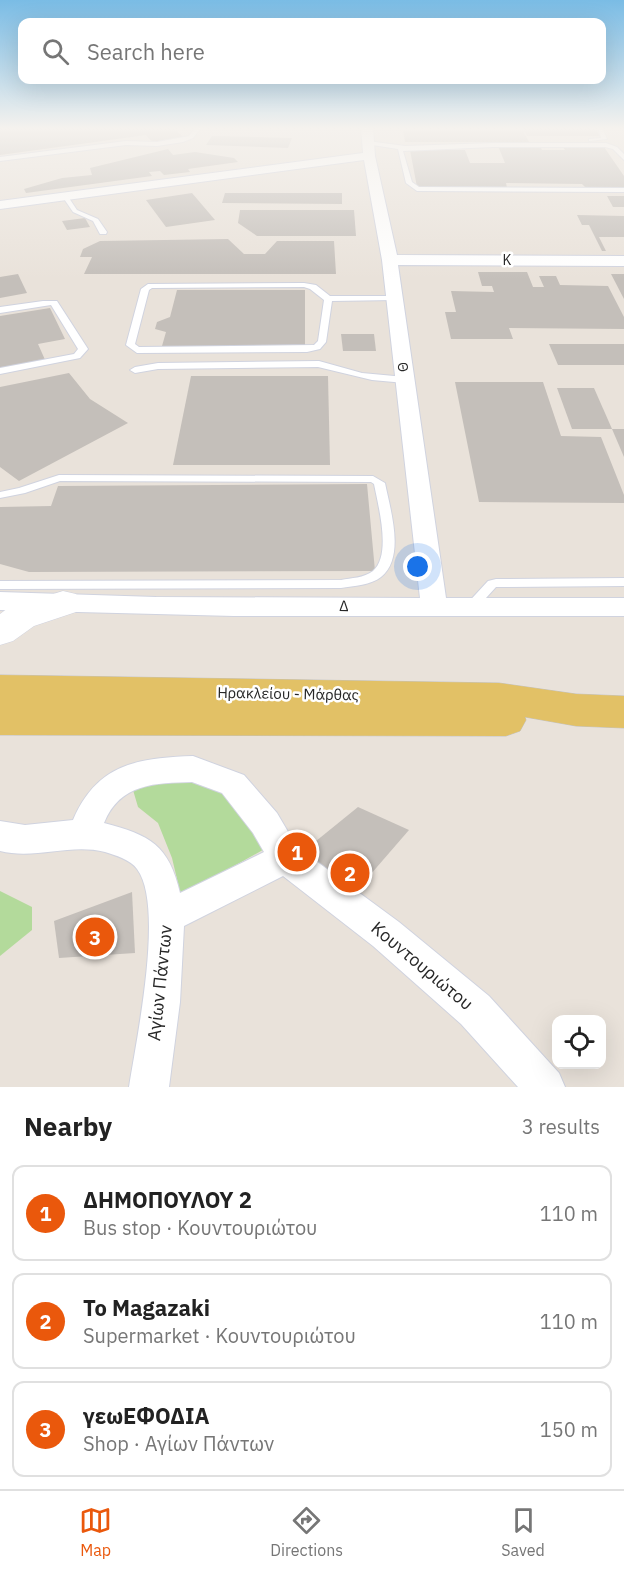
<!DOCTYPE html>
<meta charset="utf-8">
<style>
body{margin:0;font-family:"IBM Plex Sans",sans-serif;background:#f2f2f2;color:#222}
.controls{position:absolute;right:18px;bottom:18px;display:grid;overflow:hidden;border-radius:12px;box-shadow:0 6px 24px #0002}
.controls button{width:54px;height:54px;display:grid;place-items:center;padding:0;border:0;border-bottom:2px solid #e0e0e0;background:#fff;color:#222;font:30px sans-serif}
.you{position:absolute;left:418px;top:567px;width:21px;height:21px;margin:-15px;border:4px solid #fff;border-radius:50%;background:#1a73e8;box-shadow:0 0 0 9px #1a73e833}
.badge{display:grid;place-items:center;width:39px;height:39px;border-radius:50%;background:#ea580c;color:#fff;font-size:20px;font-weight:700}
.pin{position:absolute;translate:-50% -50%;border:3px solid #fff;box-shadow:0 2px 6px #0006}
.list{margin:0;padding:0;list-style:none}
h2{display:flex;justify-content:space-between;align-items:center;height:78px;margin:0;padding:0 24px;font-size:26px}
h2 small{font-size:20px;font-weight:400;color:#767676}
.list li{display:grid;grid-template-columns:39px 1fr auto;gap:18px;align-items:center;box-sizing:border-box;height:96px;margin:0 12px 12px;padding:0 12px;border:2px solid #e0e0e0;border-radius:12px}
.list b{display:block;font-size:22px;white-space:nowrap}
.list p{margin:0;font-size:20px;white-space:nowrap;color:#767676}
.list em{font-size:20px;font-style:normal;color:#767676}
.icon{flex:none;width:33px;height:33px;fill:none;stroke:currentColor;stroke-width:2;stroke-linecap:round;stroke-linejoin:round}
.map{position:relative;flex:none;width:624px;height:1087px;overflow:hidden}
.search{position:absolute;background:#fff;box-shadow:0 6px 24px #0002;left:18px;right:18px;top:18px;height:66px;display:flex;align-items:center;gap:15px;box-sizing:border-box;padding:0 21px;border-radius:12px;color:#767676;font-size:22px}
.sheet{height:402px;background:#fff}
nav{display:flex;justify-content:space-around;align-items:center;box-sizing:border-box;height:84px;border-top:2px solid #e0e0e0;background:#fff;font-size:16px;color:#767676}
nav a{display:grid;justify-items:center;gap:3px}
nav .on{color:#ea580c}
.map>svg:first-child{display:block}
</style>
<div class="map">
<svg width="624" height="1087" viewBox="0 0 624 1087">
<rect width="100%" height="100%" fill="#e9e2da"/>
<g fill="#b3da9b">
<path d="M179 767 242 795 268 847 181 896 172 858 158 823 138 807 133 790Z"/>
<path d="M0 891 32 907V930L0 956Z"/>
</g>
<g fill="#c4bfba">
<path d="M0 127H173L184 138 152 142 146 135 0 155Z"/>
<path d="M522 127 595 129 600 136H527Z"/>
<path d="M403 130H523L529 142H405Z"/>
<path d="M212 136 292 138 288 148 206 145Z"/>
<path d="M498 146H540L542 150H565L563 147H604L624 176V187H585L582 184 506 183 507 188 417 187 410 150H465L470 163H505Z"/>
<path d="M168 149 173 155 195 152 234 158 238 162 188 169 190 172 164 175 160 171 149 172 152 176 26 193 24 189 62 178 92 175 90 168Z"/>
<path d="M192 193 215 220 166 227 146 200Z"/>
<path d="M225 193H342V204L222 203Z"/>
<path d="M607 196H624V207H613Z"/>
<path d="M240 210H354L356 236H257L238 223Z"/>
<path d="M577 215 624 216V237H599L606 251H602L589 225H582Z"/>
<path d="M85 218 90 227 67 230 62 221Z"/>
<path d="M228 239 244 254H265L277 241H334L336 274H84L92 257H80L83 249 100 241Z"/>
<path d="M478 272H527L533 287H544L539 276H556L560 285 608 286 624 317V329L509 328 513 339H451L445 312H456L451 291 494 292 492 286H482Z"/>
<path d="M18 274 27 293 0 298V277Z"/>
<path d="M611 274H624V299Z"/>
<path d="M177 290H305V346H162L166 332 155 329 157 322 170 317Z"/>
<path d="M50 308 65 339 38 344 46 362 0 370V316Z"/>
<path d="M341 334H374L376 351H343Z"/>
<path d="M549 344H624V365H558Z"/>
<path d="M69 373 90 399 128 423 19 481 0 467V387Z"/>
<path d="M191 376H328L330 465H173Z"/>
<path d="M455 382H543L561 436 601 437 624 495V503L479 502Z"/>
<path d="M557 388H594L612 429H572Z"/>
<path d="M612 429H624V457Z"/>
<path d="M367 484 375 571 29 572 0 564V507L51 506 58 486Z"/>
<path d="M358 807 409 830 351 897 305 850Z"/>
<path d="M132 892 135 953 59 958 54 921Z"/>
</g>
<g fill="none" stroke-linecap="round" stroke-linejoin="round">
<g stroke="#d0d3df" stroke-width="2">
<g id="lane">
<path d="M196 127H202L193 138 183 142 157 146 126 145 0 161V157L126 141 157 142 189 136Z"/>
<path d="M598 127H606L603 129 607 139 589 141V139L601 138Z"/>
<path d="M368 141 405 146 493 143H606L617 147 624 154V160L613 149 605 147H493L403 151 412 182 419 187 624 188V192L417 191 406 183 398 149 366 144Z"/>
<path d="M63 195H67L77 210 98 219 107 232 106 234H100L93 221 73 212 62 196Z"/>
<path d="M304 283 316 285 330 296H395L399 298 395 300 332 301 326 342 320 349 307 352 137 353 126 345 141 289 148 284ZM304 287 310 289 324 300 318 341 314 345 139 347 135 344 149 290 152 288Z"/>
<path d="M43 301H57L88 349 80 358 0 374V368L74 354 78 349 51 305 0 313V307Z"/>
<path d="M319 361 362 373 405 377 410 380 405 383 372 380 318 367 158 369 135 373 130 370 135 367 158 363Z"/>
<path d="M59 475 373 476 385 483C390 509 406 557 381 577 371 585 354 586 341 588L0 589V581L341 580C351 578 364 578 373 571 392 555 378 505 374 484L371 482 60 481 25 493 0 498V492L19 488Z"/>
<path d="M624 578V586L496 587 475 610H465L464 607 488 581 496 579Z"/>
</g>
</g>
<g stroke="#d0d3df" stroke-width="2">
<g id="street">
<path d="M361 127H373L375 156 397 255 624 256V266L398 265 446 598H624V616H234L0 610V592L156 597 420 598 382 260 364 160 0 209V201L363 153Z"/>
<path d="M193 756 244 775 277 813 297 847 399 922 489 996 559 1073 565 1087H518L461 1024 373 946 283 876 184 926 180 1002 169 1087H129C136 1041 165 906 137 869 131 860 115 855 105 852 70 843 35 860 0 851V821L25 825 73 820C97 764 137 758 193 756ZM192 782 222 793 253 833 264 852 180 893C169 845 150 835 104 823 120 783 156 783 192 782Z"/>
</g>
</g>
<g stroke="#d0d3df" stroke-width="1">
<path id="secondary" d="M63 591 76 594 81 603 76 612 34 626 13 641 0 645V614L8 608Z"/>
</g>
<g stroke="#c3c3c3" stroke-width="1">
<path id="primary" d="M0 675 499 683 576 694 624 696V728L576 726 525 717 526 720 520 731 506 736 0 735Z"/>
</g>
<use href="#lane" fill="#fff" fill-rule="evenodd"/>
<use href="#street" fill="#fff" fill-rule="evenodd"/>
<use href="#secondary" fill="#fff" fill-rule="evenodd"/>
<use href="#primary" fill="#e2c166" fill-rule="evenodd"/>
</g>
<linearGradient id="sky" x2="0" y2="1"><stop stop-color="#7abce5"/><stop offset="0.46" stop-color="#f5f2ee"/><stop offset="1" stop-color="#f5f2ee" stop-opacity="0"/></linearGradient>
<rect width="624" height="279" fill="url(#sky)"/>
<g text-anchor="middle" stroke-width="5" stroke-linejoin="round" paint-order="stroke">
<g font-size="14" fill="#272727" stroke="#fff">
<text x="507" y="265">Κ</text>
<text transform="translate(403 367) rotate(83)" y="5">Θ</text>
</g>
<g font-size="15" fill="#272727" stroke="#fff">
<text transform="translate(344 606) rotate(1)" y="5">Δ</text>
<text transform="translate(288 694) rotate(1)" y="5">Ηρακλείου - Μάρθας</text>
</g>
<g font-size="18" fill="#272727" stroke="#fff">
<text transform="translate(422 966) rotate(40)" y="6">Κουντουριώτου</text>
<text transform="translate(160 983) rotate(-84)" y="6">Αγίων Πάντων</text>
</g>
</g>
</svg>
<div class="controls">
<button><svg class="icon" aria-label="locate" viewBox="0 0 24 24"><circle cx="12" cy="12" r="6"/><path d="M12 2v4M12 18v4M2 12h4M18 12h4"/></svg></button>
</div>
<div class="you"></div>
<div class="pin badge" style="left:297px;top:852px">1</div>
<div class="pin badge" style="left:350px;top:873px">2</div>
<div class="pin badge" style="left:95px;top:937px">3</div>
<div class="search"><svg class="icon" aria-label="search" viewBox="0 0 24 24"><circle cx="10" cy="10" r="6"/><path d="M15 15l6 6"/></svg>Search here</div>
</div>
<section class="sheet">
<h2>Nearby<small>3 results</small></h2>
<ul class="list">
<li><span class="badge">1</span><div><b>ΔΗΜΟΠΟΥΛΟΥ 2</b><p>Bus stop · Κουντουριώτου</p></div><em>110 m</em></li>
<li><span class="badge">2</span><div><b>To Magazaki</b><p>Supermarket · Κουντουριώτου</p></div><em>110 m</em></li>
<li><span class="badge">3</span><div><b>γεωΕΦΟΔΙΑ</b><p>Shop · Αγίων Πάντων</p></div><em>150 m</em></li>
</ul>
</section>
<nav>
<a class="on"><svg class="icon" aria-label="map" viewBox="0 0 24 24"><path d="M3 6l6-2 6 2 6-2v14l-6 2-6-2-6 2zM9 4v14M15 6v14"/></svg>Map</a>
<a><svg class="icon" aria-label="directions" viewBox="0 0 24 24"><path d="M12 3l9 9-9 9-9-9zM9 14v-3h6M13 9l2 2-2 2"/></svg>Directions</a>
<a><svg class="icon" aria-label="saved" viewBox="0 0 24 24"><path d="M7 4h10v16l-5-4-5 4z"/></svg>Saved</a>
</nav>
